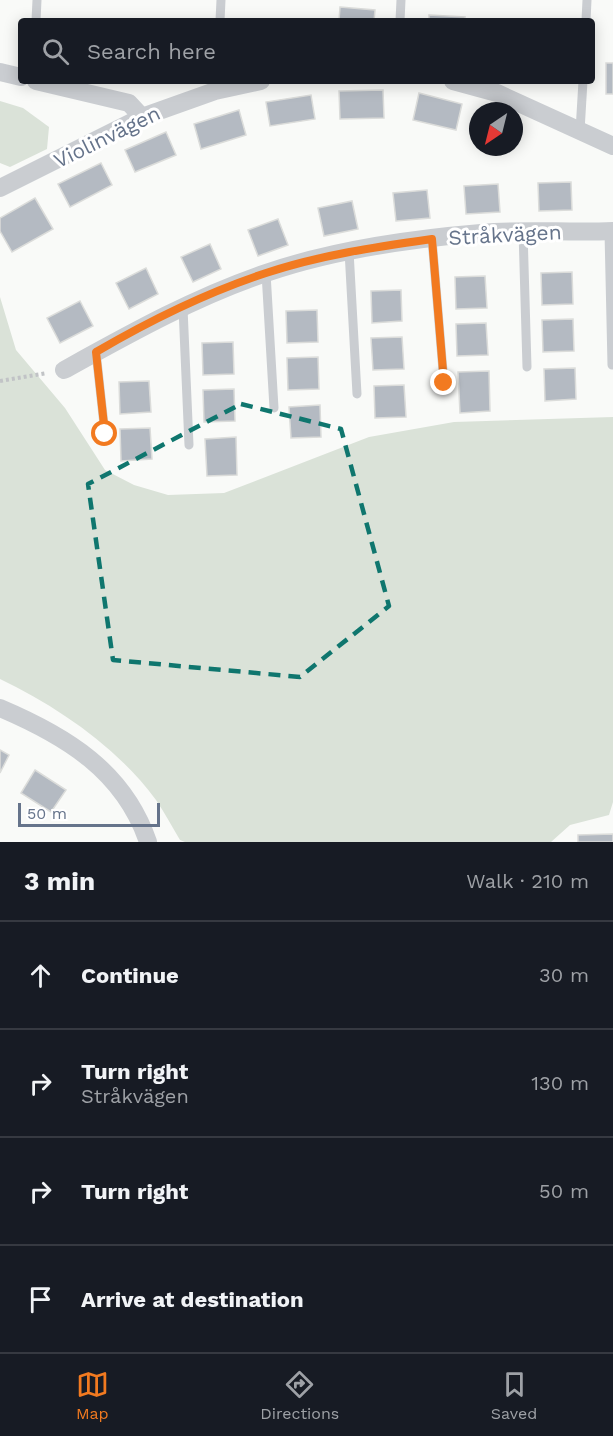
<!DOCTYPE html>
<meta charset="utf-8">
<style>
body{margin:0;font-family:"Work Sans",sans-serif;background:#20242c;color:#f1f3f6}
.compass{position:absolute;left:469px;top:102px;width:54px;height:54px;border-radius:50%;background:#171b24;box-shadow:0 3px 15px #0003;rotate:215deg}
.scale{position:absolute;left:18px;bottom:15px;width:142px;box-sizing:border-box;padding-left:6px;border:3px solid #66748b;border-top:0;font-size:16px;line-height:21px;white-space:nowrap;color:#66748b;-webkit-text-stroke:4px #fff;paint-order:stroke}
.stop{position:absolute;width:18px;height:18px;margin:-14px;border:4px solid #f27a20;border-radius:50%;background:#fff}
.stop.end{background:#f27a20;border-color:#fff;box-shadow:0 2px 6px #0008}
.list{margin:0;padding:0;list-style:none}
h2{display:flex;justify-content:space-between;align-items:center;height:78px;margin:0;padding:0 24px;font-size:26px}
h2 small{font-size:20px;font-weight:400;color:#9ea1a6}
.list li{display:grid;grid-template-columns:39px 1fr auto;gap:18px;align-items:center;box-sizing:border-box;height:108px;padding:0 24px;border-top:2px solid #363941}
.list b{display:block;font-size:22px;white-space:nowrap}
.list p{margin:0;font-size:20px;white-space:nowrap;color:#9ea1a6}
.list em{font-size:20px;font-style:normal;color:#9ea1a6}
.icon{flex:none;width:33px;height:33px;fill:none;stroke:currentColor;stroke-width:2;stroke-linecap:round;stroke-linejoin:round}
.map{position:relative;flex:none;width:613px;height:842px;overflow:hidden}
.search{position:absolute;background:#171b24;box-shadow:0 3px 15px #0003;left:18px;right:18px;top:18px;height:66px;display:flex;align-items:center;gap:15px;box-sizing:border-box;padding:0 21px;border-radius:6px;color:#9ea1a6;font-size:22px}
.sheet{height:510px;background:#171b24}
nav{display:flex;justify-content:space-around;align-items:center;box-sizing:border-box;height:84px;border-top:2px solid #363941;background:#171b24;font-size:16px;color:#9ea1a6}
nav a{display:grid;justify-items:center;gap:3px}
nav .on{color:#f27a20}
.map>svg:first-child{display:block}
</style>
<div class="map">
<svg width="613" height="842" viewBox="0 0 613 842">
<rect width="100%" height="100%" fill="#f9faf8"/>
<g fill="#dae2d8">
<path d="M0 101 23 108 49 127 47 149 10 167 0 163Z"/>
<path d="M0 297 16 350 65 408 105 470 134 485 168 495 224 493 369 437 454 422 613 417V802L609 815 570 825 551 842H185L180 840C172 827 165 813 156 800 117 747 58 707 0 679Z"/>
</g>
<g fill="#b4bac2" stroke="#dbdcda" stroke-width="1.5">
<path d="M340 7 375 10 374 21H339Z"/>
<path d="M429 15 465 17 464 21H429Z"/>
<rect x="606" y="63" width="7" height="31"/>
<path d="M383 90 384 118 340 119 339 91Z"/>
<path d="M419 93 462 104 456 130 413 120Z"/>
<path d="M311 95 315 119 270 126 266 102Z"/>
<path d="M239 110 246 135 201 149 194 124Z"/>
<path d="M166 132 176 155 135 172 125 150Z"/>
<path d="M101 163 112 185 70 207 58 184Z"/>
<path d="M571 182 572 210 539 211 538 183Z"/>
<path d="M498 184 500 212 466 214 464 186Z"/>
<path d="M427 190 430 218 396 221 393 193Z"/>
<path d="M35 198 53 229 12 252 0 231V218Z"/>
<path d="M352 201 358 229 324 236 318 208Z"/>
<path d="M278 219 288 245 258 256 248 230Z"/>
<path d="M210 244 221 269 193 282 181 257Z"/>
<path d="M146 268 158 294 129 309 116 283Z"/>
<path d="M572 272 573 304 542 305 541 273Z"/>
<path d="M485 276 487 308 456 309 455 277Z"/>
<path d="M401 290 402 321 372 323 371 291Z"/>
<path d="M80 301 93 326 60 343 47 318Z"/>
<path d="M317 310 318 342 287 343 286 311Z"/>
<path d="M573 319 574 351 543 352 542 320Z"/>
<path d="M486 323 488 355 457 356 456 324Z"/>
<path d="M402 337 404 369 373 370 371 338Z"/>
<path d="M233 342 234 374 203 375 202 343Z"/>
<path d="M318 357 319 389 288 390 287 358Z"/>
<path d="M575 368 576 399 545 401 544 369Z"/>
<path d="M489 371 490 411 460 413 458 372Z"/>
<path d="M149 381 151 412 120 414 119 382Z"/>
<path d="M404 385 406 417 375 418 374 386Z"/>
<path d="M234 389 235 421 204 422 203 390Z"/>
<path d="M320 405 321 437 291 438 289 407Z"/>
<path d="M150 428 152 459 121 461 120 429Z"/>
<path d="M236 437 237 475 207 476 205 439Z"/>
<path d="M0 750 9 755 0 773Z"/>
<path d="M35 770 66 790 51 812 21 793Z"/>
<path d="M613 834V842H578V835Z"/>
</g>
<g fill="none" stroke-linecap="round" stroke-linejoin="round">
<path stroke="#c1c3c6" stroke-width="4" stroke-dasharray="3 3" stroke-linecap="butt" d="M0 381 47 373"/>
<g stroke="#cacdd1" stroke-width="9">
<path d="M36 21 37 0"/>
<path d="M220 21 221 0"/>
<path d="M400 21 401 0"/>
<path d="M586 21 587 0"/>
<path d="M580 131 583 81"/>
<path d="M523 231 527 367"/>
<path d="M609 232 612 365"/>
<path d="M432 239 444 383"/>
<path d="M349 251 357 394"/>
<path d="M266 273 274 408"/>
<path d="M183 308 189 445"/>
<path d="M96 352 105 434"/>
</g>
<g stroke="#cacdd1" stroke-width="18">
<path d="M0 72 21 77"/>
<path d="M36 81 129 103 142 117"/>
<path d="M453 81 497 93 613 146"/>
<path d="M0 188 142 117 215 91 261 81"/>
<path d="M64 370C129 334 195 297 266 273 333 250 409 239 481 233 525 229 569 233 613 231"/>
<path d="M0 708C66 736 124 771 148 842"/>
</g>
</g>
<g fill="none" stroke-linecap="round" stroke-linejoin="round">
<path stroke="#f27a20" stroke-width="8" d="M105 434 96 352C149 321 208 292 266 273 320 255 376 247 432 239L444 383"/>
</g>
<path fill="none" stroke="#0f766e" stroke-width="4.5" stroke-dasharray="12 8" stroke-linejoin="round" d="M241 404 341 429 389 606 300 677 113 660 88 484Z"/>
<g text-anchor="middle" stroke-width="6" stroke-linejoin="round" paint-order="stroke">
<g font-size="21" fill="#66748b" stroke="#fff">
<text transform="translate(107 137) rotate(-26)" y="7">Violinvägen</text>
<text transform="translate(505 235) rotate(-3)" y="7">Stråkvägen</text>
</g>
</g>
</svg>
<svg class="compass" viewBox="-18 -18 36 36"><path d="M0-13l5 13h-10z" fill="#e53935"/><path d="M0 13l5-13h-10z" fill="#9ea1a6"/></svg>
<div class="scale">50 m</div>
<div class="stop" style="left:105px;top:434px"></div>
<div class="stop end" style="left:444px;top:383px"></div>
<div class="search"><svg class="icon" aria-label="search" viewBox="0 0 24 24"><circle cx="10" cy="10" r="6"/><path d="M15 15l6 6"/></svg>Search here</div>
</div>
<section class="sheet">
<h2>3 min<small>Walk · 210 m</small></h2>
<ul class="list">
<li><svg class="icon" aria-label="ahead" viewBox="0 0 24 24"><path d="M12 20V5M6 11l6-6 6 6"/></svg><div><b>Continue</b></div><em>30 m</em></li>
<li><svg class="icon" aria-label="right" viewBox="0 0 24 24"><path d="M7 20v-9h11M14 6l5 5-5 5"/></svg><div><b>Turn right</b><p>Stråkvägen</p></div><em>130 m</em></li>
<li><svg class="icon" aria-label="right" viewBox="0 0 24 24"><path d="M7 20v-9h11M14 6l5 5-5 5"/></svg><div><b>Turn right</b></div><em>50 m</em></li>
<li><svg class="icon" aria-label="arrive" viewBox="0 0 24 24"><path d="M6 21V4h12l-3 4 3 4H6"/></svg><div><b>Arrive at destination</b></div></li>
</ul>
</section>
<nav>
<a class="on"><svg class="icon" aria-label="map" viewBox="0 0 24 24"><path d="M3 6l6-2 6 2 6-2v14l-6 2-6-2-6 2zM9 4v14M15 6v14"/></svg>Map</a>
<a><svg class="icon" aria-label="directions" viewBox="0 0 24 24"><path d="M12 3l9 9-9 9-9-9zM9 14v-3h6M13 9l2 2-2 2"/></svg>Directions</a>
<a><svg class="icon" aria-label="saved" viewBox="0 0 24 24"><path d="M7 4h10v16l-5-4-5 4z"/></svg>Saved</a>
</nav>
